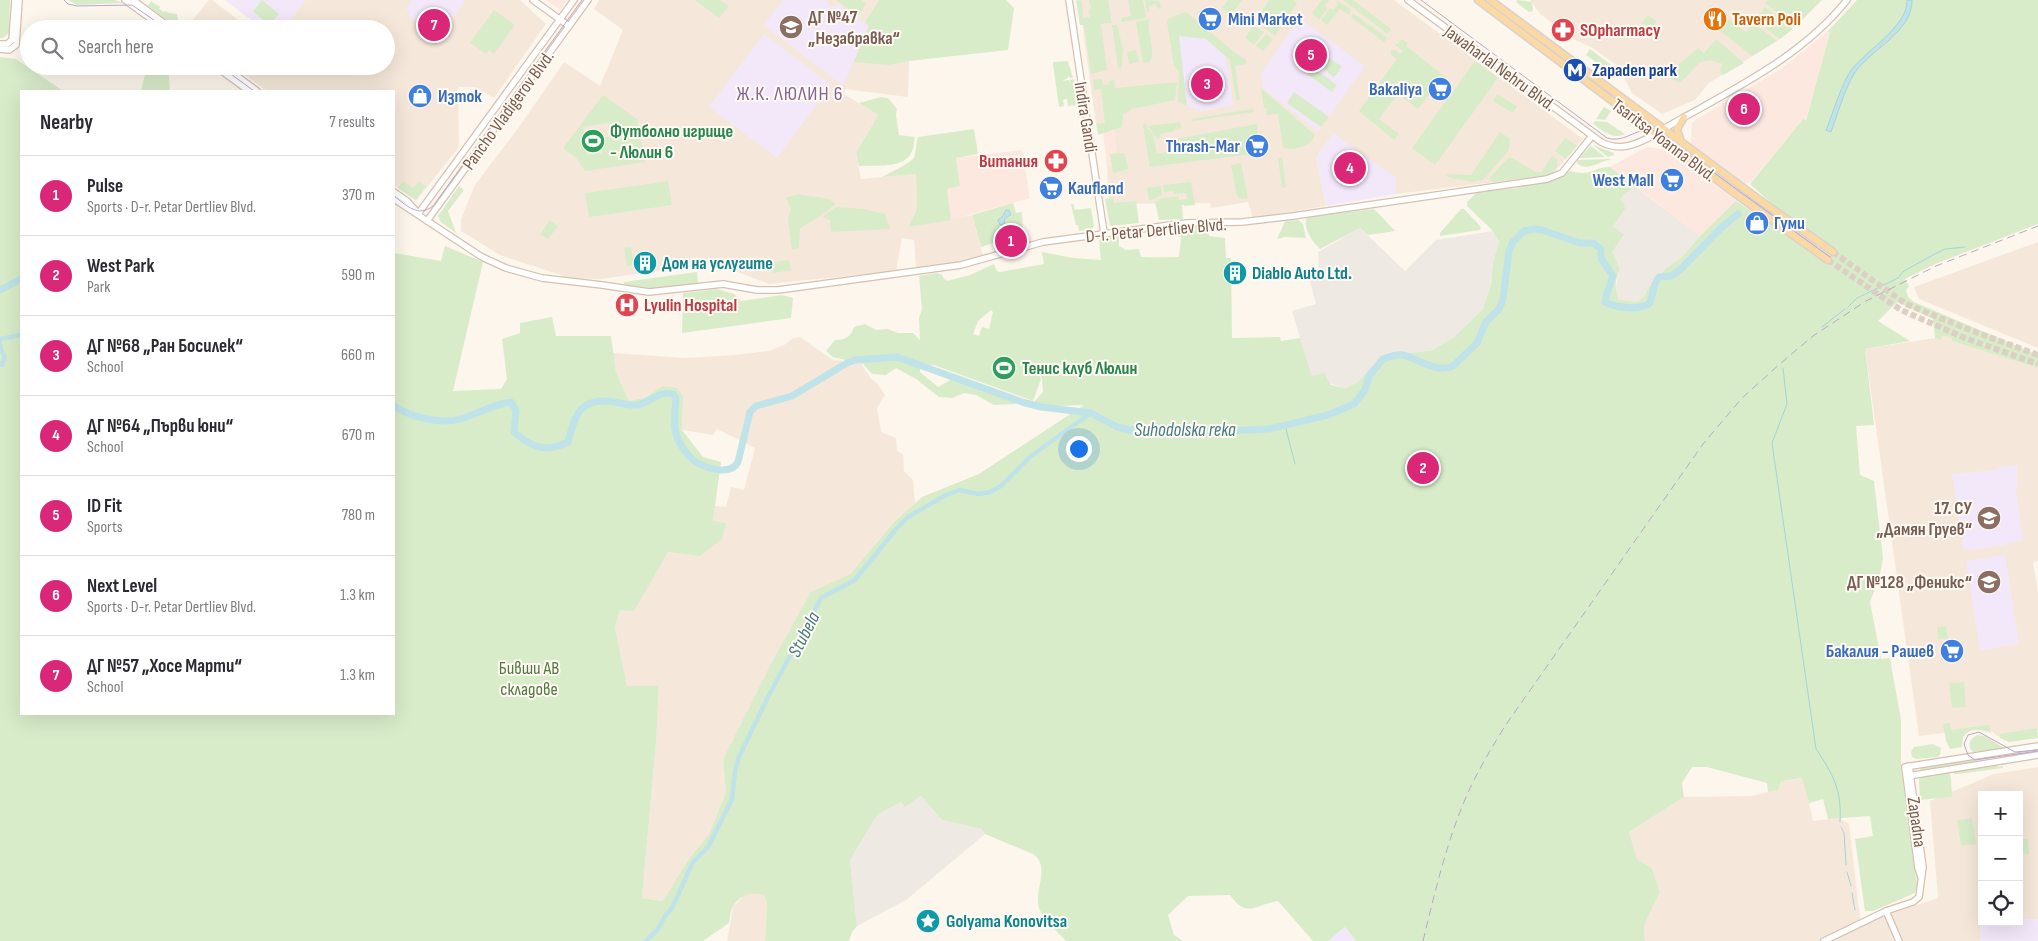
<!DOCTYPE html>
<meta charset="utf-8">
<style>
body{margin:0;font-family:"Sofia Sans Condensed",sans-serif;background:#f7f7f7;color:#2b2b33}
.controls{position:absolute;right:15px;bottom:15px;display:grid;overflow:hidden;border-radius:0px;box-shadow:0 5px 20px #0002}
.controls button{width:45px;height:45px;display:grid;place-items:center;padding:0;border:0;border-bottom:1px solid #e1e1e2;background:#fff;color:#2b2b33;font:25px sans-serif}
.you{position:absolute;left:1078px;top:448px;width:18px;height:18px;margin:-12px;border:4px solid #fff;border-radius:50%;background:#1a73e8;box-shadow:0 0 0 8px #1a73e833}
.badge{display:grid;place-items:center;width:32px;height:32px;border-radius:50%;background:#db2777;color:#fff;font-size:16px;font-weight:700}
.pin{position:absolute;translate:-50% -50%;border:2px solid #fff;box-shadow:0 1px 5px #0006}
.list{margin:0;padding:0;list-style:none}
h2{display:flex;justify-content:space-between;align-items:center;height:65px;margin:0;padding:0 20px;font-size:21px}
h2 small{font-size:16px;font-weight:400;color:#7c7c81}
.list li{display:grid;grid-template-columns:32px 1fr auto;gap:15px;align-items:center;box-sizing:border-box;height:80px;padding:0 20px;border-top:1px solid #e1e1e2}
.list b{display:block;font-size:19px;white-space:nowrap}
.list p{margin:0;font-size:16px;white-space:nowrap;color:#7c7c81}
.list em{font-size:16px;font-style:normal;color:#7c7c81}
.icon{flex:none;width:28px;height:28px;fill:none;stroke:currentColor;stroke-width:2;stroke-linecap:round;stroke-linejoin:round}
.map{position:relative;flex:none;width:2038px;height:941px;overflow:hidden}
.search{position:absolute;background:#fff;box-shadow:0 5px 20px #0002;left:20px;top:20px;width:375px;height:55px;display:flex;align-items:center;gap:12px;box-sizing:border-box;padding:0 18px;border-radius:28px;color:#7c7c81;font-size:19px}
.panel{position:absolute;background:#fff;box-shadow:0 5px 20px #0002;left:20px;top:90px;width:375px;height:625px;border-radius:0px}
.map>svg:first-child{display:block}
</style>
<div class="map">
<svg width="2038" height="941" viewBox="0 0 2038 941">
<rect width="100%" height="100%" fill="#fdf6ec"/>
<g fill="#f5e8da" fill-rule="evenodd">
<path d="M209 0H212L250 29H191L188 26Z"/>
<path d="M305 0H520L546 24 494 98 474 87H458L459 147 416 201 394 185V91H267L234 66H386V29H284Z"/>
<path d="M599 0H879L865 22 869 25 890 65 909 61 908 97 845 89 844 94 878 115 856 153 861 179 916 174 917 209 908 227 972 215 983 256 966 261 916 267 914 240 902 238 896 270 876 273 769 284 714 263 601 279 570 278 500 255 461 231V219L475 185 519 127 564 62 600 86 623 30 594 9Z"/>
<path d="M1079 0H1394L1583 139 1552 175 1396 194V178L1316 158 1326 206 1253 218 1248 202 1211 208 1210 203 1109 204 1107 167H1112L1110 154 1116 153 1114 130 1116 124H1096Z"/>
<path d="M1530 0H1822L1780 39 1709 83 1695 100 1662 114 1632 93 1618 66 1591 47 1575 40 1540 14Z"/>
<path d="M2038 242V348L1919 299 1914 287Z"/>
<path d="M1941 336 1953 337V341L2038 368V561L2033 562 2038 593V730L1997 736 1987 727 1919 736 1865 349 1935 338 1940 339Z"/>
<path d="M800 337 833 360 861 363 871 379 877 383 885 395 877 408 881 432 896 438 897 451 903 454 904 471 913 480 915 503 895 521 850 574 811 593 769 667 723 759 726 792 709 834 688 860 664 901 642 898 656 743 659 687H627L615 627 620 610 657 570 668 552 700 556 725 523 713 522 715 506 726 507 731 487 744 490 755 448 717 429 713 435 682 430 683 397 662 386 646 397 629 401 616 372 613 353 685 358 735 355 769 351 786 344 793 338Z"/>
<path d="M2038 767V941H1901L1891 914 1938 898 1930 801 1994 774ZM1982 795H2019V922H1982Z"/>
<path d="M1803 778 1813 821 1839 818 1849 824 1861 926 1886 915 1894 941H1645L1644 925 1660 892 1652 868 1637 859 1629 832 1684 797 1751 796 1778 790 1781 781Z"/>
<path d="M757 892 764 895 767 902 765 941H727L733 907 745 894Z"/>
</g>
<g fill="#fde8e0">
<path d="M546 0H567L560 10Z"/>
<path d="M1828 31 1831 33 1805 121 1803 119 1751 182 1745 184 1691 143 1692 122 1781 69Z"/>
<path d="M1114 130 1116 153 1111 154 1112 167H1107L1103 132Z"/>
<path d="M1647 147 1669 150 1740 198 1700 236 1610 167Z"/>
<path d="M1022 150 1030 198 951 220 946 189 960 186 955 158Z"/>
</g>
<g fill="#efe9e4">
<path d="M1634 186 1700 236 1681 258 1666 268 1648 288 1644 297 1637 302H1633L1619 300 1615 293 1618 274 1620 269 1611 252 1624 236 1613 226 1620 199Z"/>
<path d="M1360 228 1405 271 1436 240 1493 231 1499 242 1493 262 1491 284 1483 309 1454 337 1433 350 1380 357 1358 382 1344 388 1312 377 1292 311 1316 304 1309 278 1319 273 1318 252Z"/>
<path d="M921 796 942 820 982 829 985 834 906 900 857 926 850 860 877 815 901 802 905 807Z"/>
</g>
<g fill="#f3e8fa">
<path d="M225 0H305L284 29H263Z"/>
<path d="M413 0H466L438 38 408 16 410 12 406 9Z"/>
<path d="M783 0H827L828 6 833 7 838 4 868 26 843 86 764 25Z"/>
<path d="M1299 18 1365 66 1318 132 1263 88 1261 74Z"/>
<path d="M764 34 831 85 777 158 709 107Z"/>
<path d="M1179 36 1206 39 1226 56 1233 105 1201 111 1187 106Z"/>
<path d="M1334 134 1396 178V194L1326 206 1316 158 1320 150Z"/>
<path d="M2017 465V488L2015 495 2017 496 2023 540 2006 543 2005 545 1964 551 1952 474 1997 470V468Z"/>
<path d="M2005 555 2019 644 1980 650 1966 561Z"/>
<path d="M2019 919H2038V941H1980V923L2019 922Z"/>
<path d="M1345 927 1356 941H1328Z"/>
</g>
<g fill="#d8ecc9" fill-rule="evenodd">
<path d="M0 0H10L9 33 3 38H0Z"/>
<path d="M68 0H114L124 3 77 5Z"/>
<path d="M262 0 279 14 269 25 253 11Z"/>
<path d="M695 0H720L729 6 719 18Z"/>
<path d="M836 0H861L866 4 858 16Z"/>
<path d="M879 0H1006L1014 8 1008 50 909 61 890 65 854 62 869 26 865 22Z"/>
<path d="M1076 0 1082 1 1083 18 1090 17 1089 11 1091 8 1089 0H1088H1108L1112 23 1101 24 1107 70 1091 74 1084 25H1080Z"/>
<path d="M1128 0H1143L1146 18 1121 22V18L1131 16Z"/>
<path d="M1145 0 1159 1 1161 8 1159 9 1155 4 1148 7 1150 11 1147 12Z"/>
<path d="M1228 0H1242L1231 15 1222 8Z"/>
<path d="M1269 0H1293L1297 3 1275 36 1255 21Z"/>
<path d="M1322 0H1329L1325 5 1327 9 1319 20 1312 13Z"/>
<path d="M1335 0 1349 8 1351 12 1349 15 1340 9 1327 25 1321 20 1330 8 1333 10 1338 4Z"/>
<path d="M1343 0H1353L1391 29 1388 34Z"/>
<path d="M1518 0 1532 2 1533 11 1529 12 1516 2Z"/>
<path d="M1768 0H1822L1795 27 1765 3Z"/>
<path d="M1857 0H2038V224L1935 264 1905 279 1909 286 1906 290 1908 297 1914 302 2038 355V368L1952 341V337L1941 336V340L1935 338 1933 319 1897 302 1878 321 1910 341 1865 349 1874 425 1856 426 1860 475 1874 481 1883 558 1879 579 1870 602 1881 659 1890 658 1901 720V766L1907 817 1917 883 1915 893 1873 911H1865L1855 839 1873 836 1870 816 1828 819 1823 799 1809 803 1802 778 1781 781 1778 790 1768 792 1767 783 1707 767H1692L1682 783 1684 797 1629 832 1637 859 1652 868 1660 892 1644 925 1645 941H1356L1345 927 1328 941H1313L1278 901C1254 905 1247 919 1230 895L1188 896 1168 915 1174 935 1183 941H1066C1058 932 1043 920 1039 908 1034 889 1051 867 1033 854L985 834 982 829 942 820 921 796 905 807 901 802 877 815 850 860 857 926 852 932 849 941H765L767 902 764 895C752 891 739 895 733 907 730 911 730 919 729 923L703 941H0V57L16 59 63 91H21V714H394V253L441 261 445 246 483 262 453 391 501 389 507 379 502 339 520 333V323L552 317 556 336H611L616 372 629 401 646 397 662 386 677 388 683 397 682 430 703 457 721 462 713 521 726 523 722 539 700 556 668 552 634 611 620 610 615 627 627 686H659L656 743 642 898 663 901 688 860 709 834 726 792 723 759 769 667 811 592 850 574 895 521 922 497 979 474 1084 405C1067 405 1051 408 1034 402L1043 392 1042 379 1036 364 1041 379 1033 401 934 365 920 367V372L938 387 952 379 1015 401V404L994 405 976 395 964 393 952 398 939 397 916 379 896 368 886 375 872 374 863 364 833 357 826 351 835 340C845 340 851 337 854 327L865 324 876 330 888 329 898 333H913L920 340 919 318 922 309 919 276 937 273 942 275 944 279 947 281 970 275 994 264 997 271 1000 272 1044 264 1042 252 1073 258 1101 260 1099 240 1119 236V246L1126 250 1139 249 1141 257C1154 258 1166 257 1179 257L1181 237 1171 234 1172 229 1186 226H1202V230L1208 232 1209 236 1225 238 1226 258H1231L1232 338 1280 337 1281 341 1300 338 1312 376 1324 373 1331 385 1345 388 1358 382 1380 357 1433 350 1454 337 1483 309 1491 284 1493 262 1499 242 1493 231 1467 206V202L1478 191 1487 189V191L1517 188 1518 185 1548 181 1560 177 1570 171C1593 177 1592 167 1610 167L1634 186 1620 199 1624 204 1625 209 1613 226 1624 235 1612 252 1620 269C1615 278 1614 291 1619 300L1637 302 1644 297 1648 288 1666 268 1681 258 1700 236 1736 201 1827 261 1833 252 1771 203 1750 184 1803 119 1806 120 1830 33 1828 31ZM991 310 993 312 989 329 982 327 979 336 973 334 978 321Z"/>
<path d="M151 1 160 7 159 9 164 12 165 11 169 13 177 14 178 20H183L177 27 148 6Z"/>
<path d="M1765 7 1793 29 1780 39 1755 20Z"/>
<path d="M494 10 515 25 494 54 489 50 486 54 470 43Z"/>
<path d="M1186 12 1233 51 1246 60V64L1235 66 1240 100H1236L1230 60 1206 39 1179 36 1187 106 1178 101 1179 71 1174 66 1167 22 1169 18Z"/>
<path d="M1353 13 1387 38 1384 42 1351 17Z"/>
<path d="M1648 15 1657 22 1650 29 1641 23Z"/>
<path d="M1727 18 1746 32 1754 23 1777 41 1752 56 1719 30Z"/>
<path d="M1150 19C1145 32 1158 53 1149 62L1143 63 1136 22Z"/>
<path d="M1112 25H1117L1123 49 1122 67 1118 68Z"/>
<path d="M1254 25 1264 32 1254 45 1245 38Z"/>
<path d="M1266 34 1273 39 1263 51 1256 46Z"/>
<path d="M1402 39 1408 43 1406 46 1447 78 1438 87 1436 85 1418 109 1398 94 1379 119 1399 134 1394 140 1359 111 1397 59 1391 55V50H1395L1400 54 1403 51 1394 44 1395 43 1398 44Z"/>
<path d="M1716 39 1744 63 1723 75 1720 70 1723 64 1710 60 1700 62 1680 83 1665 76 1698 48 1704 53Z"/>
<path d="M1590 49 1615 68 1620 78 1586 55Z"/>
<path d="M1136 50 1139 62 1129 64 1127 52Z"/>
<path d="M1322 53 1342 67 1334 77 1315 62Z"/>
<path d="M1068 61 1073 78H1070L1068 76V78L1062 81 1069 80 1070 83V80L1074 79 1077 105 1068 106 1067 99 1063 100 1064 106 1059 107 1053 64V62Z"/>
<path d="M1475 61 1498 78 1435 165 1412 148Z"/>
<path d="M147 66H168L170 91H141Z"/>
<path d="M1312 67 1337 85 1332 92 1307 74Z"/>
<path d="M1102 79 1103 85 1109 84V81L1114 80 1115 88 1177 82 1175 100 1132 109 1123 115 1122 127 1098 135 1096 124 1105 123C1103 110 1103 102 1101 89L1094 90 1093 80Z"/>
<path d="M1261 88 1315 135C1310 148 1294 150 1283 148L1278 114 1267 115 1266 108H1264Z"/>
<path d="M1294 92 1329 117 1321 127 1287 103Z"/>
<path d="M1497 94 1517 106 1513 113 1493 101Z"/>
<path d="M603 95 637 119 645 162 585 171 577 159 563 148ZM609 123 611 136 600 138 602 153 587 155 583 127Z"/>
<path d="M881 97 888 98 897 109 896 115 899 135 915 137C914 142 914 149 911 153 903 169 875 165 859 166L856 153 878 115 859 103Z"/>
<path d="M1604 107 1611 111 1605 120 1596 119Z"/>
<path d="M1253 109 1254 112 1192 121 1191 119Z"/>
<path d="M1595 121 1607 122 1625 134C1613 140 1603 131 1593 124Z"/>
<path d="M1180 122 1181 128 1175 129V131L1160 134V138L1157 139 1148 126Z"/>
<path d="M1146 124 1147 128 1153 134 1157 154 1171 151 1170 140 1257 124 1259 140 1251 144 1252 154 1150 167 1143 125Z"/>
<path d="M597 129 601 151 589 153 586 131Z"/>
<path d="M974 129 978 154 956 158 960 186 947 189 951 220 908 227 917 209 916 174 882 177C888 174 912 162 914 158 916 152 916 143 918 137Z"/>
<path d="M1500 132 1510 139 1509 150 1483 180 1472 182 1451 178 1444 174 1471 175Z"/>
<path d="M1565 138 1577 146 1566 159 1555 151Z"/>
<path d="M1593 145 1614 153V155L1608 157Z"/>
<path d="M1591 146 1605 157 1579 158Z"/>
<path d="M1124 153 1129 169 1113 173 1110 154Z"/>
<path d="M1552 156 1557 159C1558 168 1556 170 1549 175L1492 182 1490 180V177L1508 158H1512L1536 172H1541Z"/>
<path d="M1282 157 1286 187 1282 188 1278 158Z"/>
<path d="M1610 159 1611 160C1600 160 1586 173 1577 163V160Z"/>
<path d="M1241 163 1248 198 1242 199 1237 196 1231 165Z"/>
<path d="M403 181 413 188 419 181 426 186 416 200 398 188Z"/>
<path d="M668 181 672 205 589 217 585 193Z"/>
<path d="M1191 182 1195 205 1185 206 1182 204 1183 219 1159 220 1155 202 1163 198 1179 196V200L1188 199 1186 193 1174 194V191L1164 192 1163 185Z"/>
<path d="M459 186 464 190 448 211 456 233 441 222 438 216Z"/>
<path d="M1161 186 1162 195 1149 201 1147 188Z"/>
<path d="M798 194 829 199 836 204 819 217 800 228 799 248 792 250 788 219 791 209 786 198Z"/>
<path d="M1113 198 1114 203 1136 201 1139 223 1110 226 1105 199Z"/>
<path d="M1013 203 1016 213 1022 212 1023 233 1018 235 1020 242 1004 247 1002 240 981 247 972 215Z"/>
<path d="M1071 204H1073L1075 210 1091 208 1094 226 1092 229 1079 231 1078 225H1076Z"/>
<path d="M836 207 864 209 885 214 890 229 831 232 830 224 831 221 823 217Z"/>
<path d="M1374 209 1395 231 1368 235 1360 228 1320 249C1311 240 1304 230 1306 217Z"/>
<path d="M1461 209H1464L1481 227 1480 230 1440 236V233Z"/>
<path d="M550 220 558 226 548 239 540 234Z"/>
<path d="M1298 220 1303 224 1306 238 1285 237 1277 239 1285 221Z"/>
<path d="M631 247 634 265 627 266 624 248Z"/>
<path d="M789 260 791 270 773 273 771 263Z"/>
<path d="M697 272 698 284 649 291 624 287V282Z"/>
<path d="M717 289 734 294 741 301 782 295 793 298 791 318 682 333 683 293Z"/>
<path d="M1946 626 1948 638 1938 639 1937 627Z"/>
<path d="M1964 682 1966 707 1952 708 1949 683Z"/>
<path d="M1950 723 1951 730 1989 725 1991 733C1981 729 1970 727 1963 737L1962 747 1950 749 1946 741 1943 724Z"/>
<path d="M2037 728 2038 738 2009 742 2000 738 1999 734Z"/>
<path d="M1977 735 1985 736 2004 748 1973 752 1970 748C1969 741 1971 739 1977 735Z"/>
<path d="M1933 744 1941 748 1940 755 1937 757 1917 759 1912 757 1911 752 1914 747Z"/>
<path d="M1969 759 1979 761 1993 759V761L1920 770 1921 767Z"/>
<path d="M1996 764 1997 767 2003 766V768L1958 774H1954L1953 772Z"/>
<path d="M1949 772 1951 778 1952 797 1920 800 1919 779 1923 776Z"/>
<path d="M1972 818 1976 844 1961 846 1957 820Z"/>
<path d="M2019 839H2028L2029 854H2019Z"/>
</g>
<g fill="#bfe3e8" stroke="#a5d3da">
<path d="M1907 0H1912C1913 32 1869 50 1854 74 1844 91 1838 113 1831 132L1826 130C1833 113 1842 82 1852 69 1867 50 1908 26 1907 0Z"/>
<path d="M1006 210H1009L1011 215 1005 218 1004 224 1000 225 998 220 1003 216Z"/>
</g>
<g fill="none" stroke-linecap="round" stroke-linejoin="round">
<g stroke="#a5d3da" stroke-width="1">
<path d="M1848 307 1857 298 1898 278 1904 271 1933 255 1945 249 1965 247"/>
<path d="M1822 327 1845 309"/>
<path d="M1783 368 1787 404 1772 443 1816 749C1833 774 1842 790 1840 822"/>
<path d="M1285 425 1295 464"/>
<path d="M1841 827 1844 833 1846 865"/>
<path d="M1847 872 1851 886"/>
<path d="M1852 893 1855 910"/>
</g>
<g stroke="#bfe3e8" stroke-width="4.5">
<path d="M0 339 21 335"/>
<path d="M0 343 1 350 5 357 2 365 0 364"/>
<path d="M646 941 658 929 665 916 672 908 693 862 708 847 732 799 735 771 739 757 768 697 821 598 855 580 896 529 908 517 946 495 960 490 978 494 990 492 1001 486 1031 456 1091 413"/>
</g>
<g stroke="#bfe3e8" stroke-width="7">
<path d="M0 290 21 279"/>
<path d="M394 406C411 417 440 425 460 419 478 414 493 404 511 402L516 410 514 432C532 448 546 453 568 442 574 420 577 400 606 401 616 401 626 406 637 405 650 403 659 390 673 394L676 398C675 409 673 423 676 434 678 442 686 454 693 460 704 468 730 477 738 462L750 412 756 406 792 396 847 363 855 360 897 357 1022 402 1041 407 1091 413 1117 427 1129 430 1155 427 1201 432 1269 429 1328 415 1354 404 1365 390 1369 376 1383 359C1389 357 1396 354 1403 355 1419 359 1437 374 1453 366L1477 343 1486 322 1499 309 1503 300 1509 251 1513 242 1524 231 1534 229 1542 230 1580 243H1593L1601 249V258L1613 276 1606 296 1605 302C1617 308 1636 310 1649 304 1654 295 1652 286 1659 277L1671 276 1680 270 1721 228 1738 214"/>
</g>
<g stroke="#dcd0c4" stroke-width="6" stroke-dasharray="6 3" stroke-linecap="butt">
<path d="M1833 252 1906 304 1970 330 2038 355"/>
<path d="M1828 260 1901 310 1965 338 2038 364"/>
</g>
<g stroke="#d6c0b0" stroke-width="8">
<g id="secondary">
<path d="M125 0 165 29"/>
<path d="M133 0 172 29"/>
<path d="M533 0 569 26"/>
<path d="M1069 0 1104 233"/>
<path d="M1408 0 1601 142C1609 146 1617 148 1627 146 1646 142 1664 128 1681 119 1740 86 1804 54 1847 0"/>
<path d="M0 44H7L12 40 15 0"/>
<path d="M0 49 9 50 16 45 19 0"/>
<path d="M215 66 249 91"/>
<path d="M223 66 257 91"/>
<path d="M394 192 407 201 417 212"/>
<path d="M394 199 482 257 506 268 542 278 602 285 649 292 723 284 757 290H778L961 265 1043 242 1186 223 1242 222 1293 216 1547 179 1562 173 1592 136"/>
<path d="M418 214 574 0"/>
<path d="M427 221 588 0"/>
<path d="M1908 776 2038 755"/>
<path d="M1921 877 1918 868 1905 767 2038 746"/>
<path d="M1886 911 1899 941"/>
<path d="M1824 941 1886 911 1913 902 1919 897 1923 867 1909 766"/>
</g>
</g>
<g stroke="#dad1cd" stroke-width="9">
<g id="primary">
<path d="M1478 0 1740 197 1828 260"/>
<path d="M1490 0 1761 201 1833 252"/>
<path d="M1680 139 1677 129 1684 117"/>
</g>
</g>
<use href="#secondary" stroke="#fff" stroke-width="5.5"/>
<use href="#primary" stroke="#fbd9a5" stroke-width="6"/>
<g stroke="#b9a8c9" stroke-width="1">
<path d="M64 0 68 4 77 6 132 5 167 29"/>
<path d="M1421 0 1607 138C1627 144 1637 124 1658 132L1830 257"/>
<path d="M220 66 254 91"/>
<path d="M394 196C406 205 418 218 433 206L582 0"/>
<path d="M2038 750 2015 752 1979 732 1968 735 1964 744 1968 755 1975 760 2038 751"/>
</g>
<path stroke="#b9a8c9" stroke-width="1" stroke-dasharray="8 5" stroke-linecap="butt" d="M1423 941C1435 892 1446 844 1466 797 1477 772 1491 749 1505 726L1703 444 1742 398 1781 363 1813 336 1866 301 1936 266 2038 226"/>
</g>
<defs>
<g id="supermarket-disc" transform="scale(1.25)"><circle r="9.5" fill="#3f7fe0" stroke="#fffaf3"/><path d="M-6-5.5h2.5l.6 2H6L4.5 2H-2.5L-4.4-4H-6ZM-1.5 3.2a1.3 1.3 0 1 0 .1 0ZM3 3.2a1.3 1.3 0 1 0 .1 0Z" fill="#fff"/></g>
<g id="restaurant-disc" transform="scale(1.25)"><circle r="9.5" fill="#e8710a" stroke="#fffaf3"/><path d="M-5-6h1v4h1v-4h1v4h1v-4h1v5L-1.5 .5V6h-2V.5L-5-1ZM5-6V6H3V1.5H1.5Q1.5-4 5-6Z" fill="#fff"/></g>
<g id="school-disc" transform="scale(1.25)"><circle r="9.5" fill="#8d6e63" stroke="#fffaf3"/><path d="M0-5L7-2L0 1L-7-2ZM-4 1L0 2.5L4 1V4Q0 6-4 4Z" fill="#fff"/></g>
<g id="pharmacy-disc" transform="scale(1.25)"><circle r="9.5" fill="#e0444e" stroke="#fffaf3"/><path d="M-2-6h4v4h4v4h-4v4h-4v-4h-4v-4h4Z" fill="#fff"/></g>
<g id="metro-disc" transform="scale(1.25)"><circle r="9.5" fill="#1a4fb4" stroke="#fffaf3"/><path d="M-5.5 5V-5H-3L0 0L3-5H5.5V5H3V-.5L0 4L-3-.5V5Z" fill="#fff"/></g>
<g id="shop-disc" transform="scale(1.25)"><circle r="9.5" fill="#3f7fe0" stroke="#fffaf3"/><path d="M-5-2.5h2.3a2.7 3.5 0 0 1 5.4 0H5L5.5 6h-11ZM-1.5-2.5h3a1.5 2.3 0 0 0-3 0Z" fill="#fff"/></g>
<g id="stadium-disc" transform="scale(1.25)"><circle r="9.5" fill="#2e9e5b" stroke="#fffaf3"/><path d="M0-5a6.5 5 0 1 0 0 10a6.5 5 0 1 0 0-10ZM-3.5-1.8h7v3.6h-7Z" fill="#fff"/></g>
<g id="building-disc" transform="scale(1.25)"><circle r="9.5" fill="#0f9aa8" stroke="#fffaf3"/><path d="M-4-6H4V6H1V3H-1V6H-4ZM-2.5-4.3h1.7v1.8h-1.7ZM.8-4.3h1.7v1.8H.8ZM-2.5-1h1.7V.8h-1.7ZM.8-1h1.7V.8H.8Z" fill="#fff"/></g>
<g id="hospital-disc" transform="scale(1.25)"><circle r="9.5" fill="#e0444e" stroke="#fffaf3"/><path d="M-5-5h3v3.5h4V-5h3V5h-3V1.5h-4V5h-3Z" fill="#fff"/></g>
<g id="sight-disc" transform="scale(1.25)"><circle r="9.5" fill="#0f9aa8" stroke="#fffaf3"/><path d="M0-6L1.8-2.2L6-1.7L2.9 1.2L3.7 5.4L0 3.3L-3.7 5.4L-2.9 1.2L-6-1.7L-1.8-2.2Z" fill="#fff"/></g>
</defs>
<g fill-rule="evenodd">
<use href="#supermarket-disc" x="1210" y="19"/>
<use href="#restaurant-disc" x="1715" y="19"/>
<use href="#school-disc" x="791" y="27"/>
<use href="#pharmacy-disc" x="1563" y="30"/>
<use href="#metro-disc" x="1575" y="70"/>
<use href="#supermarket-disc" x="1440" y="89"/>
<use href="#shop-disc" x="420" y="96"/>
<use href="#stadium-disc" x="593" y="141"/>
<use href="#supermarket-disc" x="1257" y="146"/>
<use href="#pharmacy-disc" x="1056" y="161"/>
<use href="#supermarket-disc" x="1672" y="180"/>
<use href="#supermarket-disc" x="1051" y="188"/>
<use href="#shop-disc" x="1757" y="223"/>
<use href="#building-disc" x="645" y="263"/>
<use href="#building-disc" x="1235" y="273"/>
<use href="#hospital-disc" x="627" y="305"/>
<use href="#stadium-disc" x="1004" y="368"/>
<use href="#school-disc" x="1989" y="518"/>
<use href="#school-disc" x="1989" y="582"/>
<use href="#supermarket-disc" x="1952" y="651"/>
<use href="#sight-disc" x="928" y="921"/>
</g>
<g text-anchor="middle" stroke-width="4" stroke-linejoin="round" paint-order="stroke">
<g font-size="18" font-weight="bold" fill="#785e54" stroke="#fffaf3" text-anchor="end">
<text x="808" y="23" text-anchor="start">ДГ №47<tspan x="808" dy="21">„Незабравка“</tspan></text>
<text x="1972" y="514">17. СУ<tspan x="1972" dy="21">„Дамян Груев“</tspan></text>
<text x="1972" y="588">ДГ №128 „Феникс“</text>
</g>
<g font-size="18" font-weight="bold" fill="#366cbe" stroke="#fffaf3" text-anchor="start">
<text x="1228" y="25">Mini Market</text>
<text x="1422" y="95" text-anchor="end">Bakaliya</text>
<text x="438" y="102">Изток</text>
<text x="1240" y="152" text-anchor="end">Thrash-Mar</text>
<text x="1654" y="186" text-anchor="end">West Mall</text>
<text x="1068" y="194">Kaufland</text>
<text x="1774" y="229">Гуми</text>
<text x="1934" y="657" text-anchor="end">Бакалия - Рашев</text>
</g>
<g font-size="18" font-weight="bold" fill="#c56008" stroke="#fffaf3" text-anchor="start">
<text x="1732" y="25">Tavern Poli</text>
</g>
<g font-size="18" font-weight="bold" fill="#be3a42" stroke="#fffaf3" text-anchor="start">
<text x="1580" y="36">SOpharmacy</text>
<text x="1038" y="167" text-anchor="end">Витания</text>
<text x="644" y="311">Lyulin Hospital</text>
</g>
<g font-size="18" fill="#7a5c4d" stroke="#fffaf3">
<text transform="translate(1500 68) rotate(36)" y="6">Jawaharlal Nehru Blvd.</text>
<text transform="translate(508 110) rotate(-54)" y="6">Pancho Vladigerov Blvd.</text>
<text transform="translate(1086 117) rotate(81)" y="6">Indira Gandi</text>
<text transform="translate(1664 140) rotate(37)" y="6">Tsaritsa Yoanna Blvd.</text>
<text transform="translate(1156 230) rotate(-5)" y="6">D-r. Petar Dertliev Blvd.</text>
<text transform="translate(1917 822) rotate(82)" y="6">Zapadna</text>
</g>
<g font-size="18" font-weight="bold" fill="#164399" stroke="#fffaf3" text-anchor="start">
<text x="1592" y="76">Zapaden park</text>
</g>
<g font-size="18" font-weight="bold" fill="#27864d" stroke="#fffaf3" text-anchor="start">
<text x="610" y="137">Футболно игрище<tspan x="610" dy="21">- Люлин 6</tspan></text>
<text x="1022" y="374">Тенис клуб Люлин</text>
</g>
<g font-size="18" font-weight="bold" fill="#0d838f" stroke="#fffaf3" text-anchor="start">
<text x="662" y="269">Дом на услугите</text>
<text x="1252" y="279">Diablo Auto Ltd.</text>
<text x="946" y="927">Golyama Konovitsa</text>
</g>
<g font-size="18" fill="#537a41" stroke="#fffaf3">
<text x="529" y="674">Бивши АВ<tspan x="529" dy="21">складове</tspan></text>
</g>
<g font-size="19" font-style="italic" fill="#437c86" stroke="#fffaf3">
<text x="1185" y="436">Suhodolska reka</text>
<text transform="translate(803 634) rotate(-63)" y="7">Stubela</text>
</g>
<g font-size="20" letter-spacing="1" fill="#846695" stroke="#fffaf3">
<text x="790" y="100">Ж.К. ЛЮЛИН 6</text>
</g>
</g>
</svg>
<div class="controls">
<button>+</button>
<button>−</button>
<button><svg class="icon" aria-label="locate" viewBox="0 0 24 24"><circle cx="12" cy="12" r="6"/><path d="M12 2v4M12 18v4M2 12h4M18 12h4"/></svg></button>
</div>
<div class="you"></div>
<div class="pin badge" style="left:1011px;top:241px">1</div>
<div class="pin badge" style="left:1423px;top:468px">2</div>
<div class="pin badge" style="left:1207px;top:84px">3</div>
<div class="pin badge" style="left:1350px;top:168px">4</div>
<div class="pin badge" style="left:1311px;top:55px">5</div>
<div class="pin badge" style="left:1744px;top:109px">6</div>
<div class="pin badge" style="left:434px;top:25px">7</div>
<div class="search"><svg class="icon" aria-label="search" viewBox="0 0 24 24"><circle cx="10" cy="10" r="6"/><path d="M15 15l6 6"/></svg>Search here</div>
<section class="panel">
<h2>Nearby<small>7 results</small></h2>
<ul class="list">
<li><span class="badge">1</span><div><b>Pulse</b><p>Sports · D-r. Petar Dertliev Blvd.</p></div><em>370 m</em></li>
<li><span class="badge">2</span><div><b>West Park</b><p>Park</p></div><em>590 m</em></li>
<li><span class="badge">3</span><div><b>ДГ №68 „Ран Босилек“</b><p>School</p></div><em>660 m</em></li>
<li><span class="badge">4</span><div><b>ДГ №64 „Първи юни“</b><p>School</p></div><em>670 m</em></li>
<li><span class="badge">5</span><div><b>ID Fit</b><p>Sports</p></div><em>780 m</em></li>
<li><span class="badge">6</span><div><b>Next Level</b><p>Sports · D-r. Petar Dertliev Blvd.</p></div><em>1.3 km</em></li>
<li><span class="badge">7</span><div><b>ДГ №57 „Хосе Марти“</b><p>School</p></div><em>1.3 km</em></li>
</ul>
</section>
</div>
